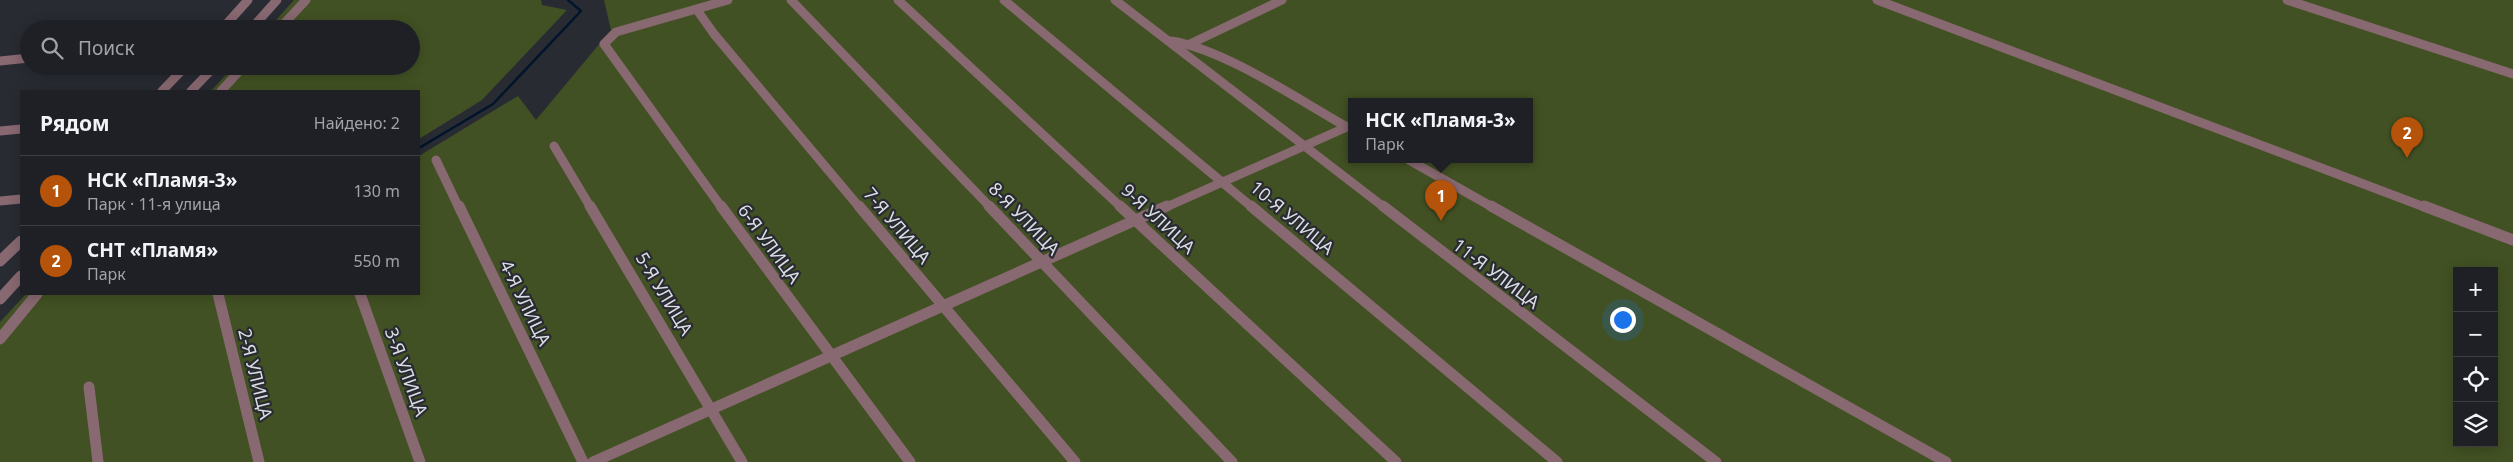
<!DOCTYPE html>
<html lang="ru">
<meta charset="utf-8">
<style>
body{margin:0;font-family:"Noto Sans",sans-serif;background:#2c2d32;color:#f1f3f6}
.controls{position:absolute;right:15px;bottom:15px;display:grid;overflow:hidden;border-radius:0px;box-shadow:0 2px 12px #0003}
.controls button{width:45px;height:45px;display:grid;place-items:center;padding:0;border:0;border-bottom:1px solid #3c3e43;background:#1f2026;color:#f1f3f6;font:25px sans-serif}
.you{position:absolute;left:1622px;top:319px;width:18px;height:18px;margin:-12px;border:4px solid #fff;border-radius:50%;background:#1a73e8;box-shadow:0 0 0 8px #1a73e833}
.badge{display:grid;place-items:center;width:32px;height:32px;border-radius:50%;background:#b45309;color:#fff;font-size:16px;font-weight:700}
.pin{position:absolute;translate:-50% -41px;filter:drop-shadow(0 1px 2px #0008)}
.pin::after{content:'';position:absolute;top:26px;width:18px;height:15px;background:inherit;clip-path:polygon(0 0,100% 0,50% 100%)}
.popup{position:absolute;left:1348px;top:98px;width:185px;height:65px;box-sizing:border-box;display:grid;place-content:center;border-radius:0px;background:#1f2026;filter:drop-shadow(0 1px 4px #0005);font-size:16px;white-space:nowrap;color:#a1a3a7}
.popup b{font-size:19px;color:#f1f3f6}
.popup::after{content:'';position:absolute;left:50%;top:100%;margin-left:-10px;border:10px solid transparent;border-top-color:#1f2026}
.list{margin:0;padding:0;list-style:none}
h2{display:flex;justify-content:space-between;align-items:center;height:65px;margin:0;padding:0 20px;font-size:21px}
h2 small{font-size:16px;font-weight:400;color:#a1a3a7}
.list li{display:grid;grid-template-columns:32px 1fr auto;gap:15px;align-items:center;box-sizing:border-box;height:70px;padding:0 20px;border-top:1px solid #3c3e43}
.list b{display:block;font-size:19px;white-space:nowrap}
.list p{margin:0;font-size:16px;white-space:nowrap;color:#a1a3a7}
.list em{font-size:16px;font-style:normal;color:#a1a3a7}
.icon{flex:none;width:28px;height:28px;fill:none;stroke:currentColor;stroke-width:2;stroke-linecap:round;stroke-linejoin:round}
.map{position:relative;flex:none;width:2513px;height:462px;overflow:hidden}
.search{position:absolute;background:#1f2026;box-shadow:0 2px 12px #0003;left:20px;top:20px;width:400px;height:55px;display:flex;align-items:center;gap:12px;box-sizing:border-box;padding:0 18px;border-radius:28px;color:#a1a3a7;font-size:19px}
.panel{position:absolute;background:#1f2026;box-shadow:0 2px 12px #0003;left:20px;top:90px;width:400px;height:205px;border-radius:0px}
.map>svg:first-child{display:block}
</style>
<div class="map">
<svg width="2513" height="462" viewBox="0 0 2513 462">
<rect width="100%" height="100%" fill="#292b33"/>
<g fill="#425123" fill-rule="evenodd">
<path d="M294 0H541L542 5 567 10 482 100 419 139V91H211L234 66H411V29H268Z"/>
<path d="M604 0H2513V462H0V322L26 294H419V156L518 96 536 120 611 30ZM1352 102H1530V160H1352ZM2457 271H2494V443H2457Z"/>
</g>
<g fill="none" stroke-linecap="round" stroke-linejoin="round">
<path stroke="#00142b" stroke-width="2.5" d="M419 148 493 104 581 11 568 0"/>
<g stroke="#886871" stroke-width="9">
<path d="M791 0 991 208"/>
<path d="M898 0 1122 208"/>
<path d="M1004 0 1253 208"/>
<path d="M1115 0 1385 208"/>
<path d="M1877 0 2427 208"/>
<path d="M2287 0 2513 74"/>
<path d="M697 10 714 34 860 208"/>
<path d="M222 29 248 0"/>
<path d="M279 29 306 0"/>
<path d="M1190 44 1282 0"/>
<path d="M0 61 29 58"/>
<path d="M162 91 186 66"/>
<path d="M221 91 244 66"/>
<path d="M0 131 21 129"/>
<path d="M554 146 591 208"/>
<path d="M436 160 459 208"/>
<path d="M1409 160 1494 208"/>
<path d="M0 201 21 199"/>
<path d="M722 208 604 44 616 32 728 0"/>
<path d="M1164 208 1347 127C1299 100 1224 49 1171 41"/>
</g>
<g stroke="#886871" stroke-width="11">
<path d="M459 206 583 462"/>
<path d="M590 206 742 462"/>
<path d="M721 206 910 462"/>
<path d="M859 206 1075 462"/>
<path d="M989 206 1232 462"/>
<path d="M1120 206 1396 462"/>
<path d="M1251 206 1557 462"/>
<path d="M1383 206 1716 462"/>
<path d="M1491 206 1946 462"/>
<path d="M2424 206 2513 240"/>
<path d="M0 261 21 241"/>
<path d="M218 294 259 462"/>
<path d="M360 294 420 462"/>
<path d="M0 339 37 294"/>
<path d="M89 387 98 462"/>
<path d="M593 462 1167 206"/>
</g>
<g stroke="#886871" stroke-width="9">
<path d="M251 29 277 0"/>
<path d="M191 91 215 66"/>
</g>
<path stroke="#886871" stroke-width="11" d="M0 299 21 276"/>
</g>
<g text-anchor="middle" stroke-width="4.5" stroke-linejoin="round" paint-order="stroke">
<g font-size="18" fill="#dddee4" stroke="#292b33">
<text transform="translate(1292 218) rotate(40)" y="6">10-Я УЛИЦА</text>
<text transform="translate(1024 219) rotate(46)" y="6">8-Я УЛИЦА</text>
<text transform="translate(1158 219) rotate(43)" y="6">9-Я УЛИЦА</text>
<text transform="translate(897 226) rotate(50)" y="6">7-Я УЛИЦА</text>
<text transform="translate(769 244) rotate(54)" y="6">6-Я УЛИЦА</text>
<text transform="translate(1496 274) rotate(37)" y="6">11-Я УЛИЦА</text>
<text transform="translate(664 294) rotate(59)" y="6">5-Я УЛИЦА</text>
<text transform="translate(525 303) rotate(64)" y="6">4-Я УЛИЦА</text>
<text transform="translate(406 372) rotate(70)" y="6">3-Я УЛИЦА</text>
<text transform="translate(255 374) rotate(76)" y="6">2-Я УЛИЦА</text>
</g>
</g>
</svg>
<div class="controls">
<button>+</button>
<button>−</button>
<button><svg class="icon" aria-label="locate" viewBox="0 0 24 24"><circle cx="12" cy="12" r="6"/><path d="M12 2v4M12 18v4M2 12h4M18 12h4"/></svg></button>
<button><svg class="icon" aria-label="layers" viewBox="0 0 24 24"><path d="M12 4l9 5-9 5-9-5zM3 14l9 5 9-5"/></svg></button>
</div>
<div class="you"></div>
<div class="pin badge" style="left:1441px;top:221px">1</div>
<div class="popup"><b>НСК «Пламя-3»</b>Парк</div>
<div class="pin badge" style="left:2407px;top:158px">2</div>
<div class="search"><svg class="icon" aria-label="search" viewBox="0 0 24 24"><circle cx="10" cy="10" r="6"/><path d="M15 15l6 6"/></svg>Поиск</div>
<section class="panel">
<h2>Рядом<small>Найдено: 2</small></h2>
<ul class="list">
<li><span class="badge">1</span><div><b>НСК «Пламя-3»</b><p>Парк · 11-я улица</p></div><em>130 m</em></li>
<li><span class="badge">2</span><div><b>СНТ «Пламя»</b><p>Парк</p></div><em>550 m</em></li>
</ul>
</section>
</div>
